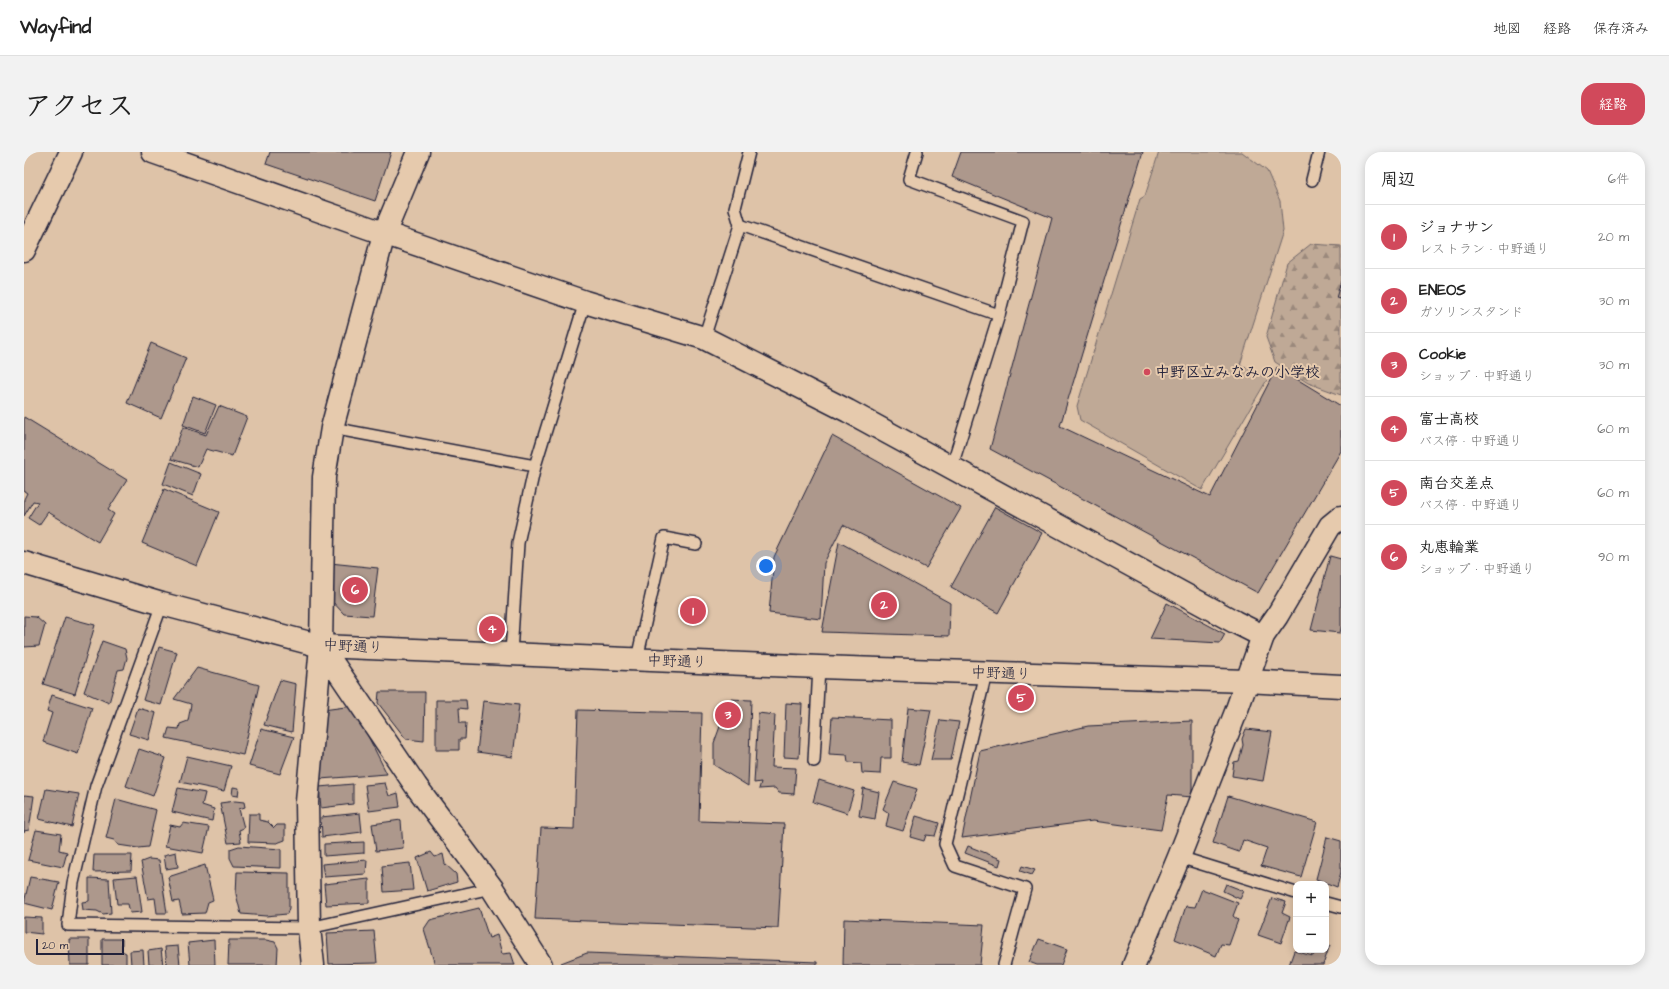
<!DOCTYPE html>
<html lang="ja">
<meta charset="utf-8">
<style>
body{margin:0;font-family:"Architects Daughter","Klee One",sans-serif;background:#f2f2f2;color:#222}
.controls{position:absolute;right:12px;bottom:12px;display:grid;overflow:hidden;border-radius:8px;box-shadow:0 2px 10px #0003}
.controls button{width:36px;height:36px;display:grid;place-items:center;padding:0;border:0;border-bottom:1px solid #e0e0e0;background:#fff;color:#222;font:20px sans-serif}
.scale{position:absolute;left:12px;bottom:10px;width:88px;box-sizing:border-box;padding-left:4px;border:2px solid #22223b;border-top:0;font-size:11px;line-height:14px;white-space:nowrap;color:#22223b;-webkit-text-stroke:3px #e6caad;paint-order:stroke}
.you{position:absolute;left:742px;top:414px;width:14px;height:14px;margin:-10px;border:3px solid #fff;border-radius:50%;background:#1a73e8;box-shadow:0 0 0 6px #1a73e833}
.badge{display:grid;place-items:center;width:26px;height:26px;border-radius:50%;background:#d1495b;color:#fff;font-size:13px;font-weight:700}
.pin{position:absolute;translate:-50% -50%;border:2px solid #fff;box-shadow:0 1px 4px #0006}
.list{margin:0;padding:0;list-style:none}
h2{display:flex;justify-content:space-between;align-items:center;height:52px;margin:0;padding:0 16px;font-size:17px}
h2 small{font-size:13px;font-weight:400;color:#767676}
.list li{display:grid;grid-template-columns:26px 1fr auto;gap:12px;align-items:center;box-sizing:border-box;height:64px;padding:0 16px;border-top:1px solid #e0e0e0}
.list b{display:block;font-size:15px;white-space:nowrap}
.list p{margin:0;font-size:13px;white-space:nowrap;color:#767676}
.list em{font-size:13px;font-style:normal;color:#767676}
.map{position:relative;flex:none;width:1317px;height:813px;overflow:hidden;border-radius:16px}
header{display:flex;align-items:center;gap:24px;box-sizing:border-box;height:56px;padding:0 20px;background:#fff;border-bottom:1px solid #e0e0e0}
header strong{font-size:19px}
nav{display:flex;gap:22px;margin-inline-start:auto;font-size:14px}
.intro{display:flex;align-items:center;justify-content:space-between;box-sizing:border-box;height:96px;padding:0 24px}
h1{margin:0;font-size:28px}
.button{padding:10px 18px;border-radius:16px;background:#d1495b;color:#fff;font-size:14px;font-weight:700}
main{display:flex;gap:24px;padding:0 24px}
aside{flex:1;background:#fff;border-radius:16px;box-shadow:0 2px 10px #0003}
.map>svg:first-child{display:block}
</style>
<header>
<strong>Wayfind</strong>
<nav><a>地図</a><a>経路</a><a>保存済み</a></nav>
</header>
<div class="intro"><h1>アクセス</h1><a class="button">経路</a></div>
<main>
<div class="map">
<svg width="1317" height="813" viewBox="0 0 1317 813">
<defs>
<pattern id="forest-firs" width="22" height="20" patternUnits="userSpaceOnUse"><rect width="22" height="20" fill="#bfa996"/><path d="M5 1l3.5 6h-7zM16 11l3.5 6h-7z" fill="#9b897c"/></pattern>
</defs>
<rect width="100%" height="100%" fill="#dec3a8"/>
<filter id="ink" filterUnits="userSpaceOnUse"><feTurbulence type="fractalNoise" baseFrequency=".025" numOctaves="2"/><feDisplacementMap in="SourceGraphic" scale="8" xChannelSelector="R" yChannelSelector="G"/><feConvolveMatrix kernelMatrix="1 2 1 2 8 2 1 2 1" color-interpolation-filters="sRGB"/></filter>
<g filter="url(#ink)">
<path fill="url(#forest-firs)" stroke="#706668" d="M1287 92 1317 94V243L1284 231 1251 210 1242 185 1263 111Z"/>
<path fill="#bfa996" stroke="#706668" d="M1135 0H1218L1243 19 1256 49 1259 79 1216 213 1244 226 1178 338 1056 268 1053 254 1116 47 1121 44Z"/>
<g fill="#ad988c" stroke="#22223b">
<path d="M246 0H367L351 49 242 12Z"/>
<path d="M937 0H1119L1036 274 1186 345 1253 215 1317 254V299L1234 441 966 297 1028 66 928 25Z"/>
<path d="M1317 129V147L1312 146Z"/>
<path d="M127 191 162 206 137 266 103 251Z"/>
<path d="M169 244 192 253 181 281 159 273Z"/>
<path d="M195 254 223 265 208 304 182 297 174 315 147 307 159 275 182 283Z"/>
<path d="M0 265 103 328 84 358 90 362 74 390 24 360 15 373 4 366 14 350 9 349 0 364V347L3 341 0 339Z"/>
<path d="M808 284 937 356 902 416 819 373 800 411 797 467 745 461 750 405Z"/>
<path d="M147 310 177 322 169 344 139 332Z"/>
<path d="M140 337 195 360 173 414 118 391Z"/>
<path d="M971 355 1018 381 974 461 927 435Z"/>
<path d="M815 390 926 451 925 484 798 480Z"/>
<path d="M1306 404 1317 407V476L1316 481 1287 478Z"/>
<path d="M306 411 354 416 348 464 320 462 305 446Z"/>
<path d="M1143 451 1201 482 1196 491 1126 487Z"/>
<path d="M0 464 12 465 21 473 15 494 0 495Z"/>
<path d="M41 465 71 473 51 542 19 532Z"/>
<path d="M78 489 101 497 103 506 100 517 94 518 85 551 60 540Z"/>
<path d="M135 495 153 500 137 553 119 548Z"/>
<path d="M173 516 235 533 219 603 142 586 145 576 155 577 156 572 164 569 167 552 150 547Z"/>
<path d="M256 528 272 532 268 580 240 573Z"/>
<path d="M355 540H401L400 589 382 587 354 551Z"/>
<path d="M28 543 68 556 54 602 19 590 28 561 23 559Z"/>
<path d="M706 547 727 548 724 634 690 613V591Z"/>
<path d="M412 548H442L443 557 435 556 436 571H442L441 587H435V598H412Z"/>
<path d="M459 549 495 553 489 605 453 600Z"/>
<path d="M762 551 778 552 775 606 760 605Z"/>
<path d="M329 554 363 622 296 627 299 558Z"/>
<path d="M114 556 132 561 125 588 105 582Z"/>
<path d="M884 556 907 558 895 613 878 610Z"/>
<path d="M554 558 678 561 675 669 760 672 754 776 511 767 517 676 550 677Z"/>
<path d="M734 561 751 563 748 615 772 616 770 642 755 641 751 636 735 637 737 630 730 631Z"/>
<path d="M808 565 867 568V606H857L856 622 838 621 837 611 824 610 823 603 805 602Z"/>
<path d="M916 568 935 570 927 608H907Z"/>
<path d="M1168 569V645L1144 643 1137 678 1069 669 938 686 956 599 1064 574Z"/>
<path d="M237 577 270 585 256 622 225 614Z"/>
<path d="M1222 577 1248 580 1239 629 1208 624 1210 610 1215 609 1219 593 1218 587Z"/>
<path d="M115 597 142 606 129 644 102 634Z"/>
<path d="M163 604 207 614 200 639 156 630Z"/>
<path d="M795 628 830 639 823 661 789 650Z"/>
<path d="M870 630 893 637 879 679 862 674 865 661 859 657Z"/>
<path d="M361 631 365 644 374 641 376 655 345 659 341 633Z"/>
<path d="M329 632V652L297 656 295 635Z"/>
<path d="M209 635 215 636 214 644 208 643Z"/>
<path d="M154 636 181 641 178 653 190 657 188 669 148 660Z"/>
<path d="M839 636 855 640 851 667 835 664Z"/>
<path d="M22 637 55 642 48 675 15 667Z"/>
<path d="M0 643 10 644 5 678 0 679V681Z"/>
<path d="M1204 644 1293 670 1277 725 1237 714 1243 696 1219 688 1215 700 1189 691Z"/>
<path d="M92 647 132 658 124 695 114 696 94 693 90 688 82 686Z"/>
<path d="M211 649 220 650 221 655 215 657 220 676 215 678 217 690 204 691 196 651Z"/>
<path d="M336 661 338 680 298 685 297 665Z"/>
<path d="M225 662H235V668L244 670 250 676 253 673H261V688L253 691 224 690Z"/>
<path d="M892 664 915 671 911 684 902 683 900 689 886 685Z"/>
<path d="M377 668 379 696 352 699 348 672Z"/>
<path d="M159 671 185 675 179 701 141 694 146 673 156 675Z"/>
<path d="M12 678 37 682 35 698 43 700 39 715 4 708Z"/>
<path d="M1303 685 1317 689V720L1313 735 1292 727Z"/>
<path d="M340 690V701L300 704V692Z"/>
<path d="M215 694 257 697V716L210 714 206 706V697Z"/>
<path d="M944 694 977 707 975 714 941 701Z"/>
<path d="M152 700 154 715 142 717 140 703Z"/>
<path d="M407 700 411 705 419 702 421 712 432 722 433 730 403 739 393 706Z"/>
<path d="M70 703H108L107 719 69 720Z"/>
<path d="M125 707 135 708 143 761H133L131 746 124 747 117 710Z"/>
<path d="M343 708 342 722 300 725 298 712Z"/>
<path d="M386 711 389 738 360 740 358 714Z"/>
<path d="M181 713 189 748 184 750 181 761 158 762 155 749 149 750 144 725Z"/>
<path d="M998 714 1011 718 1008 723 996 719Z"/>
<path d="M213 720 265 721V756L263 762 242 764 217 762 212 742Z"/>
<path d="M113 724 118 760 106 761 104 752H93L90 726Z"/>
<path d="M6 725 35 730 28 758 0 751Z"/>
<path d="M65 726 85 727 87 761 79 762 73 759 59 758 58 750 65 749Z"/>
<path d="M345 727V751L302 753 300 732Z"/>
<path d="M1202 732 1220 739 1216 747 1199 739Z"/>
<path d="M1178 737 1214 751 1209 764 1214 768 1205 793 1197 792 1192 804 1151 787 1162 754 1171 755Z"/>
<path d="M1248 746 1262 750 1258 761 1266 765 1257 791 1234 783Z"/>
<path d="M455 756 465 786 473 783 478 802 487 801 491 813H411L400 777 406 768Z"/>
<path d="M0 765 18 766V782L0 780Z"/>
<path d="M820 767 960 773 956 813H819Z"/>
<path d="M350 779 353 811 305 812 303 781Z"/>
<path d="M45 787H65V813H46Z"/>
<path d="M78 787H98V799L102 801V813H78Z"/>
<path d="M1015 787 1043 797 1037 813H1013L1005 810Z"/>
<path d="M190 788 191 813H166L164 791Z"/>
<path d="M205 788H242L251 790 254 796 253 813H204Z"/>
<path d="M1302 791 1306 793 1299 813H1265L1270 799 1289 804 1292 798H1302Z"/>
<path d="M154 794 156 813H143L141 795Z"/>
<path d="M137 797 139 813H125L124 799Z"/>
<path d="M119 798 120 813H107L106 799Z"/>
<path d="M563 801 793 810V813H538L537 811Z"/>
</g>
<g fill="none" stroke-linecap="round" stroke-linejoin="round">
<g stroke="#22223b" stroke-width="14">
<g id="service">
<path d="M893 0 885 27 999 69 975 163 927 317"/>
<path d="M1288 28 1295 0"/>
<path d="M716 73 975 163"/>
<path d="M680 186 716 73 711 56 725 0"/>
<path d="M308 276 511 314"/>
<path d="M138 452 72 634 49 731 44 773 285 776 468 736"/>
<path d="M487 501 494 391 511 314 561 150"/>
<path d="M613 507 640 386 672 392"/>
<path d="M962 521 921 692 931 714 1001 737 980 813"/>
<path d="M790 609 795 515"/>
<path d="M1155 705 1272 741"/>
<path d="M1302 751 1317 755"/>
</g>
</g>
<g stroke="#22223b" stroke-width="25">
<g id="minor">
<path d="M129 0 342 75 561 150 680 186 824 259 1211 470 1239 484"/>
<path d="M0 98 47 0"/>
<path d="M297 494 392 634 468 736 517 813"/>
<path d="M289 813 285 776 283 650 297 494 300 325 308 276 360 82 394 0"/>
<path d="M1110 813 1155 705 1212 560 1239 484 1253 464 1306 374 1317 365"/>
</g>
</g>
<g stroke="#22223b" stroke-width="25">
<path id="secondary" d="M0 411 138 452 297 494 795 515 1222 529 1317 534"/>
</g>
<use href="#service" stroke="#e6caad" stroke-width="11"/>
<use href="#minor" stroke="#e6caad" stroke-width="22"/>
<use href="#secondary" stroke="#e6caad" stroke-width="22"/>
</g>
</g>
<circle fill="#d1495b" stroke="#e6caad" stroke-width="1.5" cx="1123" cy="220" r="4"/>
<g text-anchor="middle" stroke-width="4" stroke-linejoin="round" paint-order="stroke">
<g font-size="15" font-weight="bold" fill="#22223b" stroke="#e6caad" text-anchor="start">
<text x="1131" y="225">中野区立みなみの小学校</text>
</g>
<g font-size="15" fill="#22223b" stroke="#e6caad">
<text transform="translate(329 494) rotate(3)" y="5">中野通り</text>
<text transform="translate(653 509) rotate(2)" y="5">中野通り</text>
<text transform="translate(977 521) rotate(2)" y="5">中野通り</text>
</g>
</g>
</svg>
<div class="controls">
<button>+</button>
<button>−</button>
</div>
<div class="scale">20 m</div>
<div class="you"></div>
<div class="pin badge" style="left:669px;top:459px">1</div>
<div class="pin badge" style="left:860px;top:453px">2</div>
<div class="pin badge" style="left:704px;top:563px">3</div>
<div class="pin badge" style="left:468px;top:477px">4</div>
<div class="pin badge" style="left:997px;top:546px">5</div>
<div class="pin badge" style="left:331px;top:438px">6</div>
</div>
<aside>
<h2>周辺<small>6件</small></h2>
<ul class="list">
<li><span class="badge">1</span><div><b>ジョナサン</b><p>レストラン · 中野通り</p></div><em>20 m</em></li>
<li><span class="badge">2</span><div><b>ENEOS</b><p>ガソリンスタンド</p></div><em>30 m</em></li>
<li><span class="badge">3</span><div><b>Cookie</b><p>ショップ · 中野通り</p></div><em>30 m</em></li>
<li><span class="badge">4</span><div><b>富士高校</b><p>バス停 · 中野通り</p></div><em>60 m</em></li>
<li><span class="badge">5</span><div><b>南台交差点</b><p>バス停 · 中野通り</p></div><em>60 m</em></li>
<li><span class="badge">6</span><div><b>丸恵輪業</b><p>ショップ · 中野通り</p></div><em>90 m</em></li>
</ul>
</aside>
</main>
